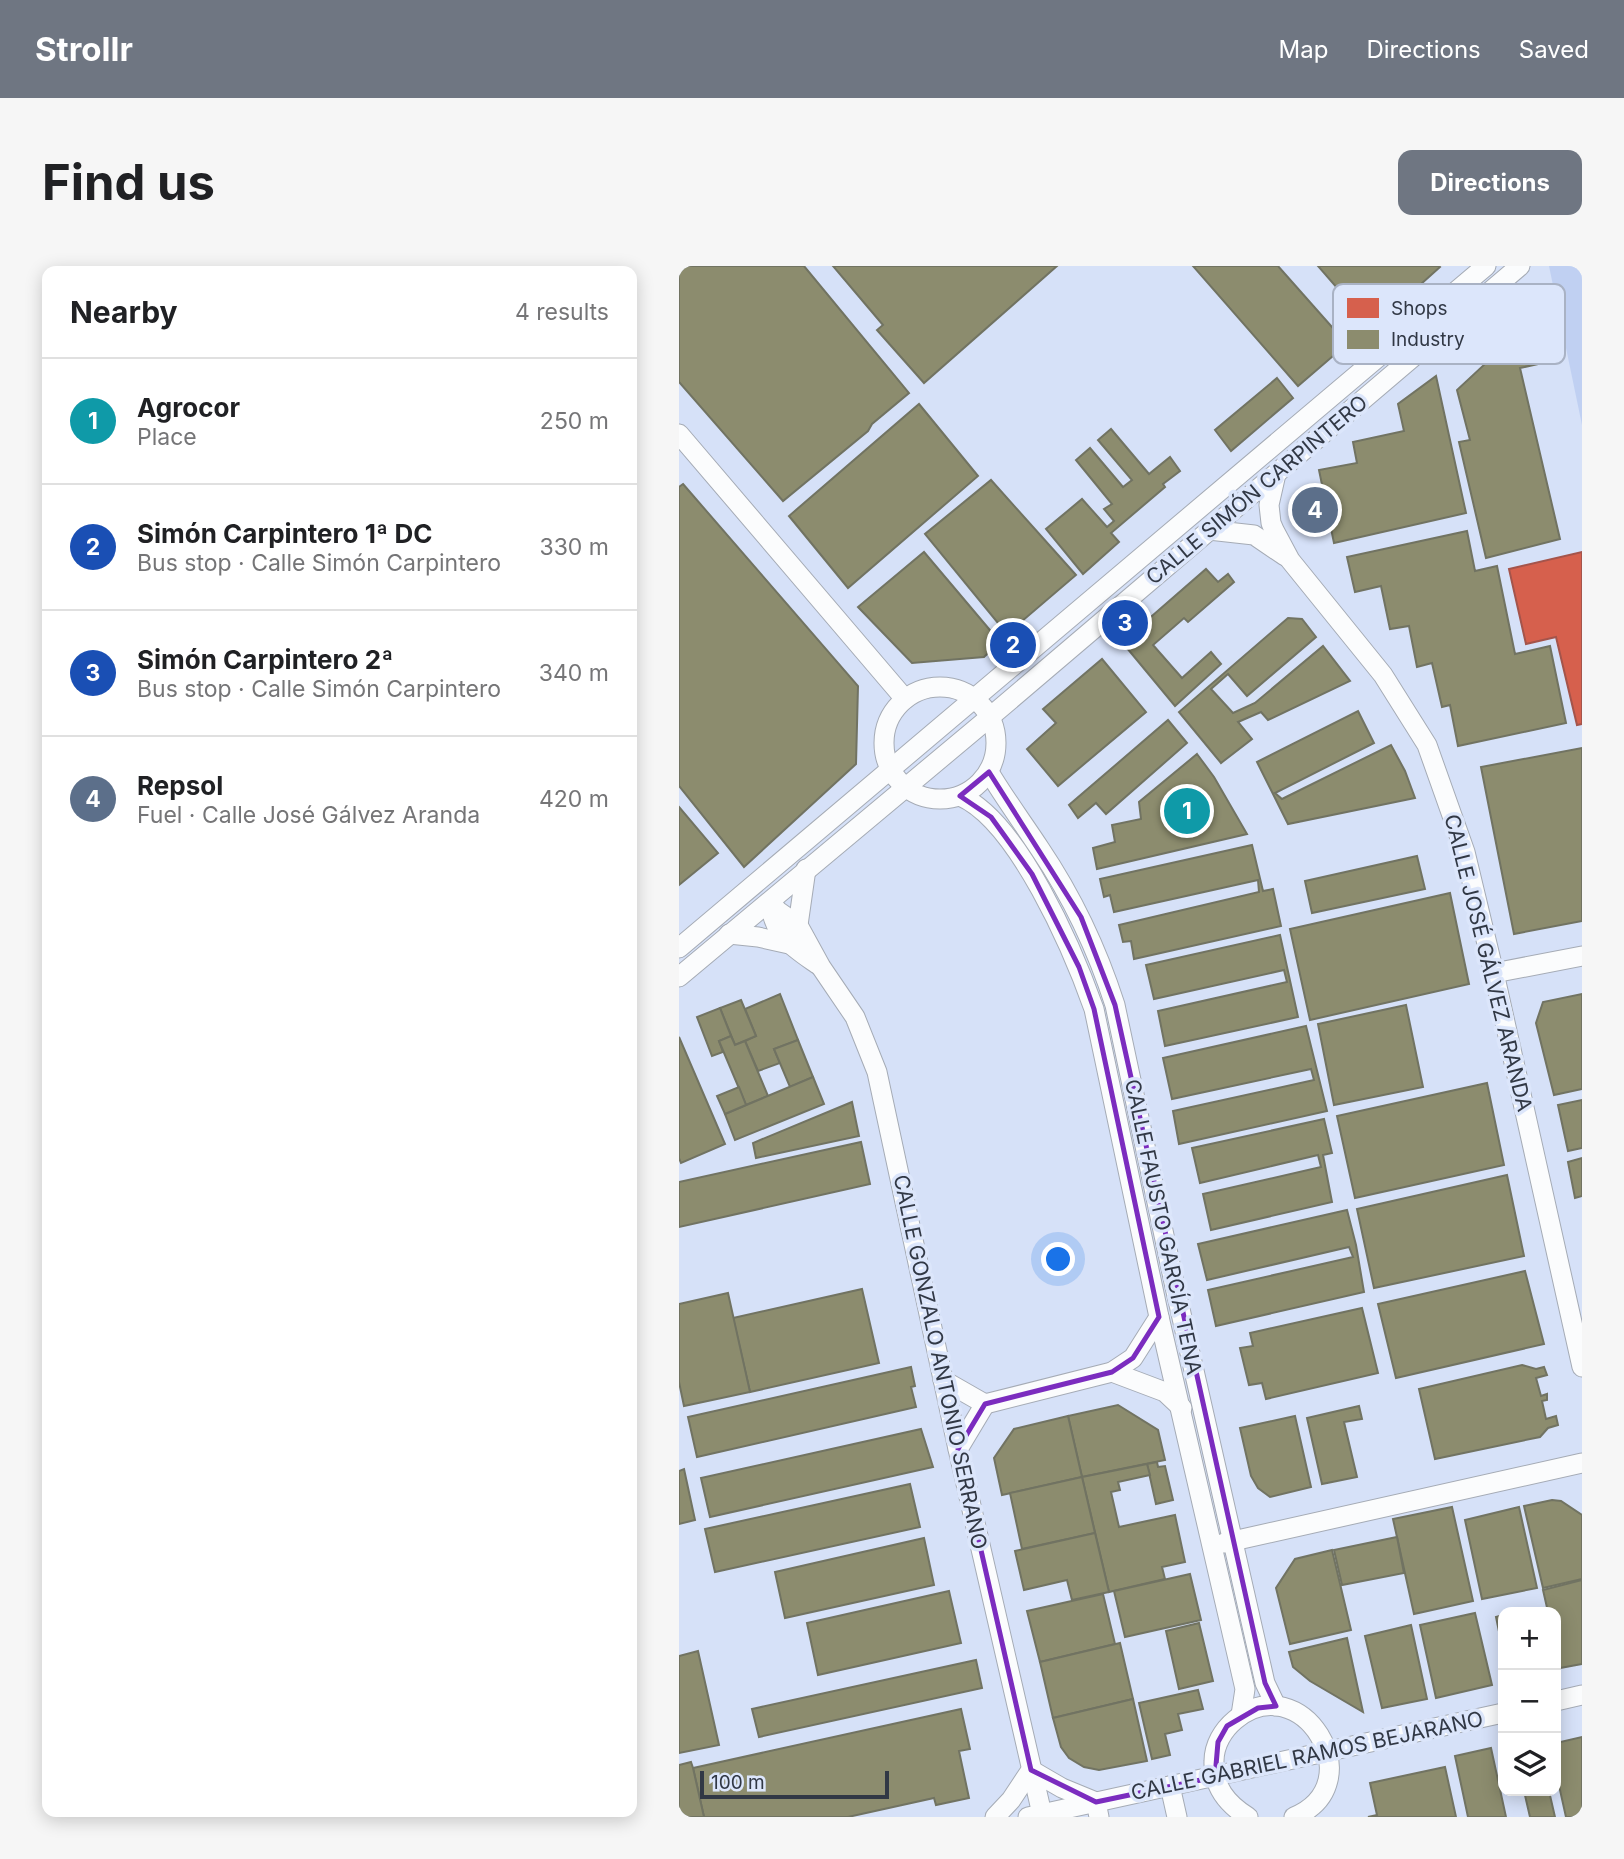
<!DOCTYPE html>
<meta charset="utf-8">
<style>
body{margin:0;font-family:Inter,sans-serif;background:#f6f6f6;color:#202124}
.controls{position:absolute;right:21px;bottom:21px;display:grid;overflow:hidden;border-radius:14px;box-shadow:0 4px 18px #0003}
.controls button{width:63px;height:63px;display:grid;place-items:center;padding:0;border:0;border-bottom:2px solid #e0e0e0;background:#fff;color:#202124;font:35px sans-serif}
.scale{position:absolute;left:21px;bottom:18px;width:189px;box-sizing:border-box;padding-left:7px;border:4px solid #313845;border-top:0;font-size:19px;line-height:24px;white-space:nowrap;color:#313845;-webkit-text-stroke:5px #dce6fb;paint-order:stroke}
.you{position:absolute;left:380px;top:994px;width:24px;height:24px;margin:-18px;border:5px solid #fff;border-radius:50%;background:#1a73e8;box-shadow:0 0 0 10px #1a73e833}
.badge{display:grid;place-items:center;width:46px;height:46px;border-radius:50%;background:#6f7682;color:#fff;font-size:23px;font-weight:700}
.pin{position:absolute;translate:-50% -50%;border:4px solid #fff;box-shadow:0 2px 7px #0006}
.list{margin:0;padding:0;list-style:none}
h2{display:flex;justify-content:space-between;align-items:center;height:91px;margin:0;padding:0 28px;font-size:30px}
h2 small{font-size:23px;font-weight:400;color:#757577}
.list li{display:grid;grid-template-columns:46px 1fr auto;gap:21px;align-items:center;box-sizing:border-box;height:126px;padding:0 28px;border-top:2px solid #e0e0e0}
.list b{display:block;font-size:26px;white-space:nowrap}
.list p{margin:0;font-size:23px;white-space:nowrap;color:#757577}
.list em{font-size:23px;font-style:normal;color:#757577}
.icon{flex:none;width:38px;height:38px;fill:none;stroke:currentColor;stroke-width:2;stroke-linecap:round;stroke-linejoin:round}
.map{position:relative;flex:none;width:903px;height:1551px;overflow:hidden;border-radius:14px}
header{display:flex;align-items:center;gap:42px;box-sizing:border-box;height:98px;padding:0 35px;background:#6f7682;color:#fff}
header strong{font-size:33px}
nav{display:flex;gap:38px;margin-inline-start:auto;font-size:24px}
.intro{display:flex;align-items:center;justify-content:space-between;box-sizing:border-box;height:168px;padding:0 42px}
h1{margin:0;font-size:49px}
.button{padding:18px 32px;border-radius:14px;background:#6f7682;color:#fff;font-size:24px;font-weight:700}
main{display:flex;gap:42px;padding:0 42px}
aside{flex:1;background:#fff;border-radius:14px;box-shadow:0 4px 18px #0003}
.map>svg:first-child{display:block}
</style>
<header>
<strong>Strollr</strong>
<nav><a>Map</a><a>Directions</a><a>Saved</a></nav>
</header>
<div class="intro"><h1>Find us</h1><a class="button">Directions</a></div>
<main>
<aside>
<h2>Nearby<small>4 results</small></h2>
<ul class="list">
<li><span class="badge" style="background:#0f9aa8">1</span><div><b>Agrocor</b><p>Place</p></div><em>250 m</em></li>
<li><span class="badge" style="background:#1a4fb4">2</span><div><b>Simón Carpintero 1ª DC</b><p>Bus stop · Calle Simón Carpintero</p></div><em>330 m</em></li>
<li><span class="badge" style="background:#1a4fb4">3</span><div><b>Simón Carpintero 2ª</b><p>Bus stop · Calle Simón Carpintero</p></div><em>340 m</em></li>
<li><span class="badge" style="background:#5c6f8a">4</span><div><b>Repsol</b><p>Fuel · Calle José Gálvez Aranda</p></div><em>420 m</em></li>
</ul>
</aside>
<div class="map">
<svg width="903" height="1551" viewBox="0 0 903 1551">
<rect width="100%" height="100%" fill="#e3e9f4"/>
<path fill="#d6e1f8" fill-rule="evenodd" d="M0 0H903V1551H0ZM824 1346H877V1525H824Z"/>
<path fill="#c0d0f2" d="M870 0H903V159Z"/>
<path fill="#d6604d" stroke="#a4544b" stroke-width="2" d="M903 286V458L898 459 877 371 847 378 830 303Z"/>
<g fill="#8c8c6e" stroke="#717362" stroke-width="2">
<path d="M0 0H125L230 127 193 158 189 165 104 235 0 116Z"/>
<path d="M154 0H378L245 117 198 64 204 59Z"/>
<path d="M514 0H599L668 78 619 120Z"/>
<path d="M639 0H760L761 1 693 62Z"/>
<path d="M865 43 877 94 841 102 881 273 807 292 780 176 791 174 778 124Z"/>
<path d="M757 110 787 247 655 277 640 204 678 197 674 176 725 165 719 138Z"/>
<path d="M598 112 614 132 552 185 536 164Z"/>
<path d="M240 138 299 210 169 322 110 250Z"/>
<path d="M432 163 470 208 491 191 501 205 484 218 486 221 432 267 440 276 404 308 367 263 403 233 428 261 435 255 425 243 433 238 397 194 411 182 444 221 453 214 419 174Z"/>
<path d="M312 214 397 309 328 368 246 268Z"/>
<path d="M4 218 179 420 177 498 65 601 0 520V221Z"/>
<path d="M788 265 796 305 818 300 836 388 871 380 887 457 779 480 771 439 763 441 753 397 738 401 730 360 711 363 702 320 676 326 668 291Z"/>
<path d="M245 286 321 376 305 391 233 397 179 341Z"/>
<path d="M527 303 539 316 549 308 555 316 509 356 505 352 474 379 503 412 532 386 542 398 496 440 443 376Z"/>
<path d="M609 352 623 353 637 371 568 430 549 408 532 423 554 447 576 437 644 380 671 415 589 454 582 446 559 456 573 473 542 497 500 446Z"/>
<path d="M423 393 467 446 379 520 348 483 377 457 364 443Z"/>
<path d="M679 445 695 477 596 527 603 533 712 479 726 505 736 532 609 558 578 496Z"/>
<path d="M489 454 508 477 427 548 417 537 399 552 390 539Z"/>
<path d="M903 482V655L835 668 802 501Z"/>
<path d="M518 488 535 511 568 568 418 603 414 582 436 576 433 559 462 553 460 536Z"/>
<path d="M0 541 39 587 0 619Z"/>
<path d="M573 579 584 625 594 623 602 660 455 693 452 675 444 676 440 659 580 626 579 614 435 646 431 629 425 631 421 613Z"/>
<path d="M738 590 746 623 633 647 626 615Z"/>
<path d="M771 627 790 718 631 754 611 663Z"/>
<path d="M601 669 619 751 486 780 479 745 608 716 605 704 475 733 467 699Z"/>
<path d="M101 728 119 774 95 783 101 797 79 805 66 775 77 770 66 743Z"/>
<path d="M903 728V823L875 829 857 757 864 736Z"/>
<path d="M62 734 77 770 56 779 41 742Z"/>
<path d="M727 739 744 821 655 839 639 758Z"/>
<path d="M41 742 52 770 40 775 44 786 33 790 18 751Z"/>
<path d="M627 760 648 845 500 878 494 845 635 814 632 803 493 833 484 792Z"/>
<path d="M52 770 56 779 66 775 89 830 67 839 40 775Z"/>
<path d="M0 771 46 878 2 897 0 892Z"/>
<path d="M119 774 134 811 111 821 95 783Z"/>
<path d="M134 811 145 838 56 874 46 848Z"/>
<path d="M808 817 825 899 676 932 658 850Z"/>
<path d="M60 821 67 839 46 848 38 830Z"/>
<path d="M903 834V882L889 885 879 839Z"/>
<path d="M173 836 180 870 77 892 74 877Z"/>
<path d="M645 853 653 887 644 889 653 936 532 964 524 928 642 901 639 889 521 917 513 882Z"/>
<path d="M182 876 191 918 0 961V916Z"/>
<path d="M903 892V930L896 932 889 896Z"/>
<path d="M828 909 845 990 695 1022 678 943Z"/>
<path d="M668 944 677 979 685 1026 537 1060 529 1024 674 991 670 981 528 1014 519 978Z"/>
<path d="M846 1005 865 1078 717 1112 699 1038Z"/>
<path d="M183 1023 200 1097 71 1126 54 1052Z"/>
<path d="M49 1027 71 1126 5 1140 0 1116V1038Z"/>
<path d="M683 1042 699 1107 587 1133 583 1117 570 1119 561 1082 574 1080 571 1067Z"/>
<path d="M843 1099 857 1103 865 1101 868 1109 857 1112 862 1130 868 1128V1134L863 1135 867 1153 877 1150 879 1159 869 1162 861 1171 756 1193 740 1123Z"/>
<path d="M232 1101 236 1120 232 1121 237 1141 18 1191 9 1151Z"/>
<path d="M439 1139 479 1164 486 1194 403 1211 389 1150Z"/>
<path d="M680 1140 683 1153 665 1156 678 1211 643 1218 628 1152Z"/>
<path d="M389 1150 403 1211 323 1229 315 1192 335 1163Z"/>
<path d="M616 1150 632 1221 591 1231 579 1222 572 1210 561 1162Z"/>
<path d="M242 1163 254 1201 31 1251 22 1212Z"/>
<path d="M478 1196 479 1201 486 1200 494 1234 477 1238 468 1198Z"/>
<path d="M468 1198 471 1209 439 1216 441 1224 432 1226 440 1261 496 1249 506 1296 483 1301 486 1313 430 1326 403 1211Z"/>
<path d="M5 1203 16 1254 0 1258V1205Z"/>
<path d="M403 1211 416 1267 343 1283 331 1227Z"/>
<path d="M231 1218 241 1261 36 1306 26 1263Z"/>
<path d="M873 1234 882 1235 903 1249V1313L864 1322 845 1240Z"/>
<path d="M773 1241 794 1335 735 1348 714 1253Z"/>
<path d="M840 1241 858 1322 803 1333 786 1254Z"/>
<path d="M416 1267 430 1326 393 1334 388 1314 345 1324 336 1285Z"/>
<path d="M718 1271 725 1307 663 1319 655 1284Z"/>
<path d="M245 1272 255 1319 106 1352 96 1306Z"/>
<path d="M653 1284 672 1364 611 1378 597 1322 616 1293Z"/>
<path d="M511 1308 522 1354 446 1371 435 1325Z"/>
<path d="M903 1314V1398L881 1402 877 1382V1346H869L864 1324Z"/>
<path d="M270 1325 282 1377 139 1409 128 1357Z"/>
<path d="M424 1328 436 1378 361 1396 348 1345Z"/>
<path d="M796 1347 813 1419 757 1432 741 1359Z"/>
<path d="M824 1349V1385L817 1351Z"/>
<path d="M520 1357 534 1415 500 1423 487 1365Z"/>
<path d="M732 1359 748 1433 703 1442 686 1370Z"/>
<path d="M668 1372 684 1446 631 1415 614 1401 610 1386Z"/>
<path d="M441 1377 454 1433 374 1452 361 1396Z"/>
<path d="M19 1385 40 1479 0 1487V1390Z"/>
<path d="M297 1394 303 1422 80 1471 73 1443Z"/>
<path d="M519 1424 524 1443 499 1448 503 1464 486 1468 491 1489 473 1493 460 1437Z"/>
<path d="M454 1433 468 1495 420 1504 405 1501 390 1492 382 1481 374 1452Z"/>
<path d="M282 1443 291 1483 280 1485 290 1532 257 1539 255 1532 169 1551H25L14 1502Z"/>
<path d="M903 1471V1551H887L877 1506V1477Z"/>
<path d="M812 1482 827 1551H789L776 1490Z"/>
<path d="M12 1496 14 1502 25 1551H0V1499Z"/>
<path d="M766 1501 777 1551H689L698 1549 691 1517Z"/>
<path d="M845 1525H870L876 1551H851Z"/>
</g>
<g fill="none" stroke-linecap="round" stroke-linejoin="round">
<g stroke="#a5abb5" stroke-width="21">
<g id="minor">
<path d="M0 168 226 433"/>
<path d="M597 208 590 239 592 257 595 264 611 294 704 409 748 479 786 586 815 707 903 1101"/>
<path d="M530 264 575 269 606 290"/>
<circle cx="261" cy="477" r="56"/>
<path d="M310 506C326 533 344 557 361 583 394 632 418 683 436 739L496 1021 586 1417 597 1440"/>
<path d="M281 530C339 555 394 684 415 743L480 1051 566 1423 562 1449"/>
<path d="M91 636 99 645 119 659 142 701 176 751 198 806 279 1183 363 1548"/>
<path d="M91 636C95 670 112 680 138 698"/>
<path d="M119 659 127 603"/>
<path d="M50 668 79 671 110 678"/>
<path d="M0 682 807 0"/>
<path d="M815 707 903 690"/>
<path d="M0 711 311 451 841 0"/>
<path d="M433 1106 486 1126 503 1142"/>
<path d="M264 1114 306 1138 433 1106 454 1092 480 1051"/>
<path d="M279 1183 306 1138"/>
<path d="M545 1277 903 1197"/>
<path d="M877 1435 903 1429"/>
<path d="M491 1520 498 1551"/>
<path d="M316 1551 332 1534 352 1504 383 1522 417 1536 420 1551"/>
<path d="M349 1551 824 1447"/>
<path d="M569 1551C548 1538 534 1521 535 1495 535 1479 544 1464 556 1454 621 1399 696 1517 615 1551"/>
</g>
</g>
<use href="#minor" stroke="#fbfcfd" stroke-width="19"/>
</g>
<path fill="none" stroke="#7b2cbf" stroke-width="5" stroke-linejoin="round" d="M310 506 402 651 436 739 586 1417 597 1440 579 1442 548 1460 539 1476 536 1511 417 1536 352 1504 279 1183 306 1138 433 1106 454 1092 480 1051 415 743 400 701 353 608 312 551 281 530Z"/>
<g text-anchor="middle" stroke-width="7" stroke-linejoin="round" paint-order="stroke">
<g font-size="21" fill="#313845" stroke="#dce6fb">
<text transform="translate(578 224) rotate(-40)" y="7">CALLE SIMÓN CARPINTERO</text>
<text transform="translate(809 697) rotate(76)" y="7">CALLE JOSÉ GÁLVEZ ARANDA</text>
<text transform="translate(484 961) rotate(78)" y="7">CALLE FAUSTO GARCÍA TENA</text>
<text transform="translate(261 1096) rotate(78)" y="7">CALLE GONZALO ANTONIO SERRANO</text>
<text transform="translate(628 1490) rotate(-12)" y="7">CALLE GABRIEL RAMOS BEJARANO</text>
</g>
</g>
<rect x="654" y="18" width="232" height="80" rx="10" fill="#dce6fb" stroke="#a9b2c4" stroke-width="2"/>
<rect x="668" y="32" width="32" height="20" fill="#d6604d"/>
<rect x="668" y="64" width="32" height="19" fill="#8c8c6e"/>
<g font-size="19" fill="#313845">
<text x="712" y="49">Shops</text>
<text x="712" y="80">Industry</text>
</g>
</svg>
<div class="controls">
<button>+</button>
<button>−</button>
<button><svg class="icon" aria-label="layers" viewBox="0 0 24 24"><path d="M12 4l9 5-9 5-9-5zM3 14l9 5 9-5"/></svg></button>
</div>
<div class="scale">100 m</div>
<div class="you"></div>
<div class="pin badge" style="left:508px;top:545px;background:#0f9aa8">1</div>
<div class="pin badge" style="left:334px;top:379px;background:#1a4fb4">2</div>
<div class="pin badge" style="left:446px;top:357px;background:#1a4fb4">3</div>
<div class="pin badge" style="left:636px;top:244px;background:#5c6f8a">4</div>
</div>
</main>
